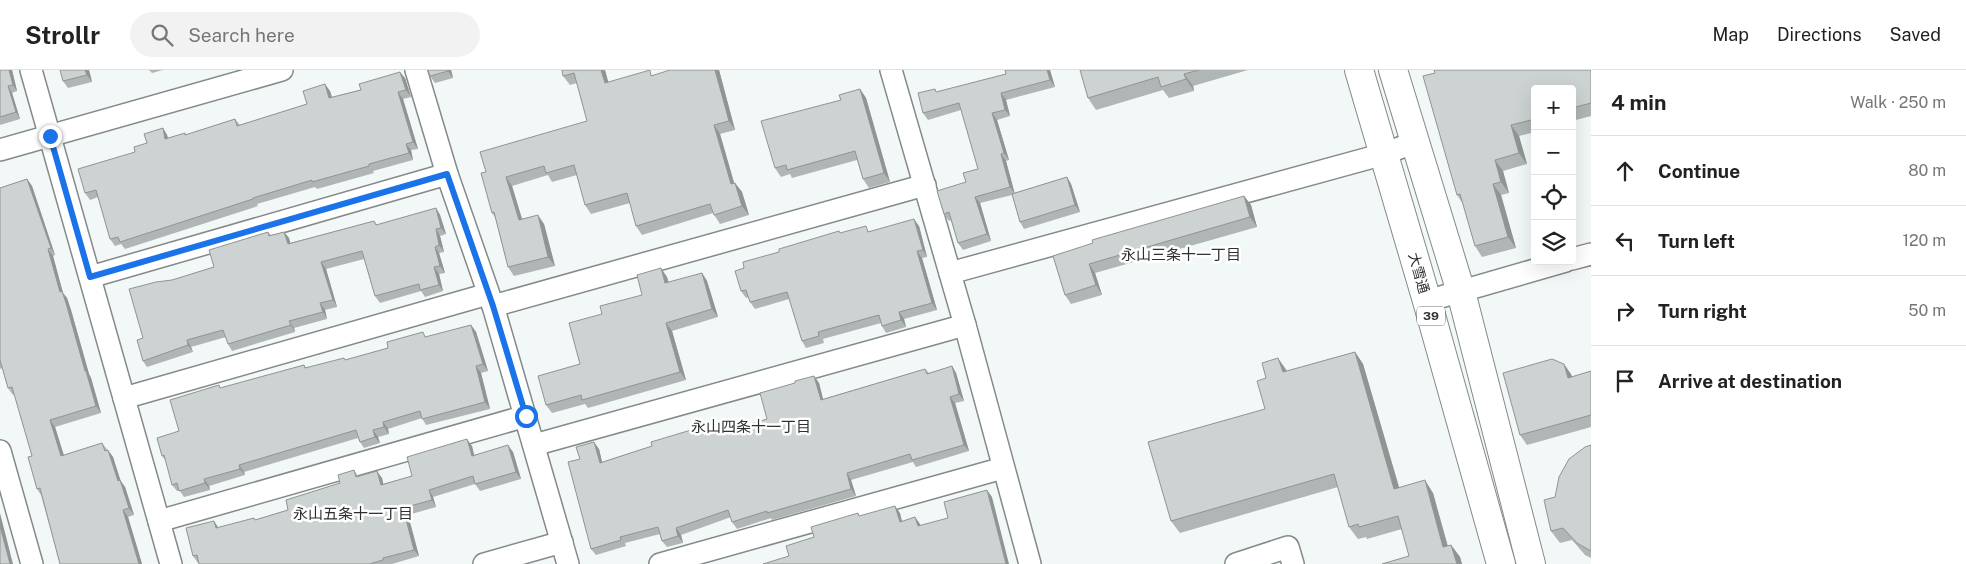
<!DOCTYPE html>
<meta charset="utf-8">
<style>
body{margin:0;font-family:"Public Sans","Noto Sans JP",sans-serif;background:#f2f2f2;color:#222}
.controls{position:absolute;right:15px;top:15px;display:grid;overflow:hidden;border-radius:5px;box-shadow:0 5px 20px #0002}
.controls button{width:45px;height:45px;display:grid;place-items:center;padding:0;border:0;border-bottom:1px solid #e0e0e0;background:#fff;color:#222;font:25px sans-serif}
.stop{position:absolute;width:15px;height:15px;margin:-11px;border:4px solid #1a73e8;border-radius:50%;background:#fff}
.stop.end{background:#1a73e8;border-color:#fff;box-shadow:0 1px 5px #0008}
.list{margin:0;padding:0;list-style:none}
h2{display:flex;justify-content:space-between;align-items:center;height:65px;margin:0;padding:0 20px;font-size:21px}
h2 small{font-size:16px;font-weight:400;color:#767676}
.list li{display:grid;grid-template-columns:32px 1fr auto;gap:15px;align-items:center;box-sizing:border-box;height:70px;padding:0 20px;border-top:1px solid #e0e0e0}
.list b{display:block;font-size:19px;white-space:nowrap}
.list em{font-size:16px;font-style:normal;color:#767676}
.icon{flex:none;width:28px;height:28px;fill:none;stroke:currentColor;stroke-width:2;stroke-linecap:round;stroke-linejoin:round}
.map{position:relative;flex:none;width:1591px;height:494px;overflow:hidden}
header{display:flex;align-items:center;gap:30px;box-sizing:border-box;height:70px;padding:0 25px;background:#fff;border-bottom:1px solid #e0e0e0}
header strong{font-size:24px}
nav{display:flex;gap:28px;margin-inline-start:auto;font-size:18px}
.search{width:350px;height:45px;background:#f2f2f2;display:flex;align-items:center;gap:12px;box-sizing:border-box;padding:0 18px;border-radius:28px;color:#767676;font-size:19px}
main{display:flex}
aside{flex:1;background:#fff}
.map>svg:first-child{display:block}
</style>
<header>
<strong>Strollr</strong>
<div class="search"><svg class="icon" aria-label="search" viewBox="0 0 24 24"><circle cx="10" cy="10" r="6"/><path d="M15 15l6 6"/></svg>Search here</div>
<nav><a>Map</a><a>Directions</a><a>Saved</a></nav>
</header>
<main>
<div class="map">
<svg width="1591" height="494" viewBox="0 0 1591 494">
<rect width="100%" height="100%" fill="#f2f8f7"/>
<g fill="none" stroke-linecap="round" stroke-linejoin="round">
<g stroke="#848a88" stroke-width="24">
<g id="minor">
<path d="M31 0 171 494"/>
<path d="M416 0 447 104 493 236 568 494"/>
<path d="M891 0 965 255 1030 494"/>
<path d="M0 80 282 0"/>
<path d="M1572 189 1591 184"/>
<path d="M950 203 1384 84 1415 72"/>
<path d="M90 207 447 104"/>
<path d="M1427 231 1566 191"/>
<path d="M493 236 925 115"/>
<path d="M124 328 488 224"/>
<path d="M534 375 965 255"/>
<path d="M0 381 32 494"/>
<path d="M159 451 526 346"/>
<path d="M484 494 562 472"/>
<path d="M660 494 1003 398"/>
<path d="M1236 494 1288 477 1293 494"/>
</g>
</g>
<g stroke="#848a88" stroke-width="30">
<g id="highway">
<path d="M1359 0 1427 231 1501 494"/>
<path d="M1393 0 1461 222 1531 494"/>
</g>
</g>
<use href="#minor" stroke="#fff" stroke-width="21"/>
<use href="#highway" stroke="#fff" stroke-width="28"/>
</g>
<g fill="#b0b5b5">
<path d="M0 0H12L17 21 12 23 20 49 0 55Z"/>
<path d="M60 0H89L92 12 68 18 63 11Z"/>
<path d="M149 0H163L152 3Z"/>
<path d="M451 0 453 8 435 13 430 6Z"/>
<path d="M562 0H605L608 12 654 5 719 0 735 60 720 64 734 113H735L742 122 749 145 720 154 713 143 642 165 636 156 630 133 591 144 585 135 577 105 552 112 548 105 512 116 522 149 544 154 555 196 514 206 508 197 495 147 492 143 486 102 587 51 577 13 570 15 563 6Z"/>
<path d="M1050 0 1055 17 1006 30 1010 46 997 50 1009 90 1006 91 1014 123 1067 107 1071 114 1080 142 1024 159 1020 152 1012 125 980 133 991 171 963 180 958 173 951 150 949 151 944 144 966 112 978 99 961 40 928 50 923 43 937 22 1006 4Z"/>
<path d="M1080 0H1248L1193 16 1194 21 1169 28 1163 20 1096 40 1088 28Z"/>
<path d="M1591 0V46L1572 51V19H1535V62L1519 66 1527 94 1503 101 1509 123 1501 125 1516 178 1482 187 1475 176 1463 134 1457 125 1435 3Z"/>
<path d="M405 8 411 27 403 29 418 79 411 80 413 90 373 101 374 103 317 119 315 117 257 134 258 136 125 179 121 174 115 176 110 169 98 127 90 130 85 123 147 73 163 58 167 65 168 68 185 63 186 65 235 49 240 55 307 34 330 21 332 27Z"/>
<path d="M860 19 866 28 890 112 869 118 863 109 857 90 792 108 790 104 781 107 775 98 841 30Z"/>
<path d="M27 109 32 116 55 185 53 186 63 223 67 228 71 240 89 304 91 308 101 343 55 357 64 385 102 373 113 387 120 410 125 417 134 445 128 447 142 494H60L41 425 37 419 32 386 15 324 13 325 8 318 2 298 0 299V118Z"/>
<path d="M1244 126 1251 135 1257 157 1095 203 1102 225 1071 234 1065 225 1053 186Z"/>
<path d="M436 138 440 145 446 164 440 166 444 182 439 183 445 203 439 204 443 221 425 227 421 221 380 233 375 226 364 189 326 199 337 237 325 240 327 249 294 258 295 262 232 281 228 274 226 267 191 277 193 282 147 297 143 291V268L172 210 214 197 268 162 271 165 284 162 289 168 290 173 374 151 377 155Z"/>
<path d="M919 156 927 187 922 188 937 240 904 249 906 257 886 263 882 256 881 253 830 267 823 269 824 273 806 278 802 271 789 229 755 239 750 232 749 227 746 228 741 221 744 198 779 182 841 163 870 161Z"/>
<path d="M702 203 707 211 718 247 672 261 686 310 588 338 585 334 552 343 546 335 580 294 602 244 642 225 667 207 669 213Z"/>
<path d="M471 255 476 262 488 301 481 303 490 339 426 355 422 348 388 359 389 364 378 367 380 373 364 378 360 372 358 368 244 402 245 405 209 416 210 420 184 427 180 421H177L172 415 166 391 162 386 179 361 221 318 304 295 306 298 346 290 427 267Z"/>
<path d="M1355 282 1363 294 1399 417 1433 423 1448 476 1451 475 1460 487 1462 494H1382L1409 486 1402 459 1367 469 1366 467 1358 469 1349 457 1338 417 1180 463 1171 451 1265 339 1287 301Z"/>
<path d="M952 296 956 303 964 331 955 333 969 381 916 397 913 392 851 410 856 426 772 450 771 448 737 459 732 452 731 447 681 465 683 473 667 477 662 471 660 464 625 473 626 476 596 485 591 479 580 389 599 379 602 392 652 376 691 360 694 364H704L732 355 735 359 767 349 795 313 814 306 819 313 823 329 925 299 929 303Z"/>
<path d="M1591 301V357L1527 375 1520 365 1571 304 1572 307Z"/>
<path d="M1591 375V488L1585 485 1572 470 1560 473 1551 461 1555 427Z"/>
<path d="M472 376 474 385 513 382 521 409 480 421 475 414 433 427 436 437 408 445 419 486 392 494H199V492L198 493 193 486 219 458 254 448 255 450 288 440 340 413 354 400 358 406 382 408 383 414 412 406Z"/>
</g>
<g fill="#909493">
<path d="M9 0H12L17 21 13 15Z"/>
<path d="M85 0H89L92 12 87 5Z"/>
<path d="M448 0H451L453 8 448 1Z"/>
<path d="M601 0H605L611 22 605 13Z"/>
<path d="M715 0H719L735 60 729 51Z"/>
<path d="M1047 0H1050L1055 17 1050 10Z"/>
<path d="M400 2 405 8 411 27 406 20Z"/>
<path d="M1184 4 1193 16 1194 21 1186 9Z"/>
<path d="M325 14 330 21 334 35 329 28Z"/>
<path d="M8 16 12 23 20 49 16 42Z"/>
<path d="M860 19 866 28 890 112 884 103Z"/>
<path d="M398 22 403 29 418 79 413 72Z"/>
<path d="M1001 23 1006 30 1010 46 1005 40Z"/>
<path d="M992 43 997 50 1009 90 1004 83Z"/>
<path d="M714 55 720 64 737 123 731 114Z"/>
<path d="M1511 55 1519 66 1527 94 1519 83Z"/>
<path d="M163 58 167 65 170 75 165 69Z"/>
<path d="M406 74 411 80 413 90 409 83Z"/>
<path d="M1001 84 1006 91 1015 124 1010 117Z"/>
<path d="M1495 90 1503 101 1509 123 1501 112Z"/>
<path d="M506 107 512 116 525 159 519 150Z"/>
<path d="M1067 107 1071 114 1080 142 1075 135Z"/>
<path d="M27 109 32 116 55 185 51 178Z"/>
<path d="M735 113 742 122 749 145 742 136Z"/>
<path d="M1493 114 1501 125 1516 178 1508 167Z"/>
<path d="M1244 126 1251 135 1257 157 1250 147Z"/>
<path d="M975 127 980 133 991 171 987 164Z"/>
<path d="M436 138 440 145 446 164 441 158Z"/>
<path d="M538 145 544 154 555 196 548 187Z"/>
<path d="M914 149 919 156 927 187 923 180Z"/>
<path d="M436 159 440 166 444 182 439 175Z"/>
<path d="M284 162 289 168 292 180 288 174Z"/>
<path d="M435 177 439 183 445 203 440 196Z"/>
<path d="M48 179 53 186 63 223 67 228 71 240 89 304 91 308 101 343 96 336 85 301 60 222Z"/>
<path d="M917 181 922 188 937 240 932 233Z"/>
<path d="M321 192 326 199 337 237 333 230Z"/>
<path d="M1089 194 1095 203 1102 225 1096 215Z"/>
<path d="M434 197 439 204 443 221 439 215Z"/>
<path d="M661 198 667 207 671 222 665 213Z"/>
<path d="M702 203 707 211 718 247 712 239Z"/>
<path d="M320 233 325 240 327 249 323 242Z"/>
<path d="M899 242 904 249 906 257 901 250Z"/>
<path d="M289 251 294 258 295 262 291 255Z"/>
<path d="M666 253 672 261 686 310 680 302Z"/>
<path d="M471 255 476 262 488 301 483 294Z"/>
<path d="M187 270 191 277 193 282 188 275Z"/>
<path d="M1355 282 1363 294 1403 431 1394 419Z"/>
<path d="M1278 288 1287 301 1291 315 1283 302Z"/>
<path d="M1564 294 1571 304 1575 318 1568 308Z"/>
<path d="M476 296 481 303 490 339 485 332Z"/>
<path d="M952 296 956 303 964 331 959 324Z"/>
<path d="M814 306 819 313 825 337 821 330Z"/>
<path d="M950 327 955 333 969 381 964 375Z"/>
<path d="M50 350 55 357 66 393 61 386Z"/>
<path d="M383 352 388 359 389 364 384 357Z"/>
<path d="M373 360 378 367 380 373 375 367Z"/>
<path d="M467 369 472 376 476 393 472 386Z"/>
<path d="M594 372 599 379 604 400 600 393Z"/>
<path d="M508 375 513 382 521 409 516 402Z"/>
<path d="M108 380 113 387 123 418 118 411Z"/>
<path d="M239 395 244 402 245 405 240 399Z"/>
<path d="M377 401 382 408 385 422 381 415Z"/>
<path d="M847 403 851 410 856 426 851 419Z"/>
<path d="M204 409 209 416 210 420 205 413Z"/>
<path d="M120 410 125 417 134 445 129 438Z"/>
<path d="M1425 410 1433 423 1451 489 1443 477Z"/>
<path d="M429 420 433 427 436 437 432 430Z"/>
<path d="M987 420 992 427 1009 494H1006Z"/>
<path d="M895 436 900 443 904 459 900 452Z"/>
<path d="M403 438 408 445 419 486 414 480Z"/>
<path d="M123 440 128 447 142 494H139Z"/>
<path d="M0 443 13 494H10L0 456Z"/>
<path d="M915 447 920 454 923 463 918 456Z"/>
<path d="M214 451 218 457 216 458Z"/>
<path d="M676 458 681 465 683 473 678 466Z"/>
<path d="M1451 475 1460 487 1462 494H1457Z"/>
</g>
<g fill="#cdd3d2" stroke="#909493">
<path d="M0 0H9L13 15 8 16 16 42 0 47Z"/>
<path d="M60 0H85L87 5 63 11Z"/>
<path d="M428 0H448V1L430 6Z"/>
<path d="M562 0H601L605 13 650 0 651 6 670 0H715L729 51 714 55 731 114 735 113 742 136 714 145 710 134 636 156 627 123 585 135 574 95 546 103 544 96 506 107 519 150 538 145 548 187 508 197 494 142 492 143 481 103 486 102 480 82 587 51 574 3 563 6Z"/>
<path d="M1005 0H1047L1050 10 1001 23 1005 40 992 43 1004 83 1001 84 1010 117 975 127 987 164 958 173 949 142 944 144 937 121 966 112 963 103 978 99 959 33 923 43 918 23 935 19 936 22 1006 4Z"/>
<path d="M1080 0H1199L1184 4 1186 9 1161 17 1158 7 1088 28Z"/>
<path d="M1434 0H1591V33L1572 38V19H1535V49L1511 55 1519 83 1495 90 1501 112 1493 114 1508 167 1475 176 1460 124 1457 125 1423 6 1435 3Z"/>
<path d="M400 2 406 20 398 22 413 72 406 74 409 83 369 94V96L312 112V110L253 128V129L120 172 118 167 110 169 96 120 85 123 78 99 135 82 134 77 147 73 144 64 163 58 165 69 185 63V65L235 49 237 56 307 34 303 21 325 14 329 28 361 20 359 14Z"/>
<path d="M860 19 884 103 863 109 855 81 787 100 786 95 775 98 761 51 841 30 839 25Z"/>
<path d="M1067 107 1075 135 1020 152 1012 124Z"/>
<path d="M27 109 51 178 48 179 60 222 62 221 66 233 85 301H86L96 336 50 350 61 386 102 373 105 381 108 380 118 411 120 410 129 438 123 440 139 494H60L40 418 37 419 28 387 32 386 12 317 8 318 0 290V118Z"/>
<path d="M1244 126 1250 147 1089 194 1096 215 1065 225 1053 186 1093 173 1092 170Z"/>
<path d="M436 138 441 158 436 159 439 175 435 177 440 196 434 197 439 215 420 220 419 214 375 226 362 181 321 192 333 230 320 233 323 242 289 251 291 255 228 274 223 260 187 270 188 275 143 291 137 270 143 268 129 219 156 212 172 210 214 197 209 180 268 162 269 166 284 162 288 174 374 151 376 155Z"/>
<path d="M914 149 923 180 917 181 932 233 899 242 901 250 882 256 879 245 825 260 818 262 819 266 802 271 787 222 750 232 746 220 741 221 735 201 744 198 743 192 779 182V179L839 161 840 163 866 156 868 162Z"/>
<path d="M661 198 665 213 702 203 712 239 666 253 680 302 582 330 581 325 546 335 538 306 580 294 569 253 602 244 600 236 642 225 637 205Z"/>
<path d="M471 255 483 294 476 296 485 332 422 349 420 341 383 352 384 357 373 360 375 367 360 372 356 360 239 395 240 399 204 409 205 413 179 421 177 413 172 415 164 385 162 386 157 368 179 361 170 330 219 315 220 318 304 295 305 298 344 288 345 290 388 278 387 272 423 262 425 267Z"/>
<path d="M1355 282 1394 419 1425 410 1443 477 1451 475 1457 494H1382L1409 486 1398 446 1359 457 1358 454 1349 457 1334 404 1171 451 1148 372 1265 339 1257 311 1266 308 1262 293 1278 288 1283 302Z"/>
<path d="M1552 289 1564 294 1568 308 1591 301V345L1520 365 1503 303Z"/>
<path d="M952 296 959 324 950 327 964 375 912 390 910 384 847 403 851 419 767 443V441L732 452 728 440 676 458 678 466 662 471 658 457 620 467 621 470 591 479 568 392 580 389 576 377 594 372 600 393 652 376 651 372 691 360 692 364 702 361 703 364 732 355 734 359 767 349 760 323 795 313V311L814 306 821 330 925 299 927 304Z"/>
<path d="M467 369 472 386 508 375 516 402 475 414 473 406 429 420 432 430 403 438 414 480 383 488V490L369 494H199L197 485 193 486 186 458 214 451 216 458 254 448 255 450 288 440 286 430 340 413 338 405 354 400 356 407 377 401 381 415 412 406 407 387Z"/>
<path d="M1591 375V481L1577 473 1563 458 1551 461 1544 430 1555 427 1559 407 1569 389 1585 377Z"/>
<path d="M987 420 1006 494H763L789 486 786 476 814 467 811 457 858 443 859 446 895 436 900 452 915 447 918 456 948 448 944 432Z"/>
<path d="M0 456 10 494H0Z"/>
</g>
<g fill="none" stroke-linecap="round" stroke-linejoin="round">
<path stroke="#1a73e8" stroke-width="6" d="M50 66 90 207 447 104 493 236 526 346"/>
</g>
<g text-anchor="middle" stroke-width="5" stroke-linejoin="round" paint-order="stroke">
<rect fill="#fff" stroke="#6d6e6d" stroke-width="1" x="1417" y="236.5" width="28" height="19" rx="4"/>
<g font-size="12" font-weight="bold" fill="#2e302f">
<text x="1431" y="250">39</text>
</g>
<g font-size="14" fill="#2e302f" stroke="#fff">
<text transform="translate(1419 203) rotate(74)" y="5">大雪通</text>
</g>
<g font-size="15" fill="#2e302f" stroke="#fff">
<text x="1181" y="190">永山三条十一丁目</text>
<text x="751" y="362">永山四条十一丁目</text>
<text x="353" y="449">永山五条十一丁目</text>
</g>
</g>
</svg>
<div class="controls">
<button>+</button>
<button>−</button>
<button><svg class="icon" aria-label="locate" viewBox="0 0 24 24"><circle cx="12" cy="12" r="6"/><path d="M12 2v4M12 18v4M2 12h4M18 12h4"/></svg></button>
<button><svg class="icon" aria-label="layers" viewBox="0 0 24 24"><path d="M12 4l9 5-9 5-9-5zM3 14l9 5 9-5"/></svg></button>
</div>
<div class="stop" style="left:526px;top:346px"></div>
<div class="stop end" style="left:50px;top:66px"></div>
</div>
<aside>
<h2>4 min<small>Walk · 250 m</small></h2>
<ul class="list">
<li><svg class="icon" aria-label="ahead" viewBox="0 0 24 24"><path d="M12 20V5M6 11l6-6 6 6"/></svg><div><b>Continue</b></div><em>80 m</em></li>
<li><svg class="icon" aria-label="left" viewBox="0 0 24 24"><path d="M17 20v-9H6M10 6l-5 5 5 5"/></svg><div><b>Turn left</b></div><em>120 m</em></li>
<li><svg class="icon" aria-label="right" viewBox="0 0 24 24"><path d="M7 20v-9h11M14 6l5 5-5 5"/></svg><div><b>Turn right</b></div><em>50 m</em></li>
<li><svg class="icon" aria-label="arrive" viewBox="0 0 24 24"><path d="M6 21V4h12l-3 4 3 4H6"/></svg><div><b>Arrive at destination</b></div></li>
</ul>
</aside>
</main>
